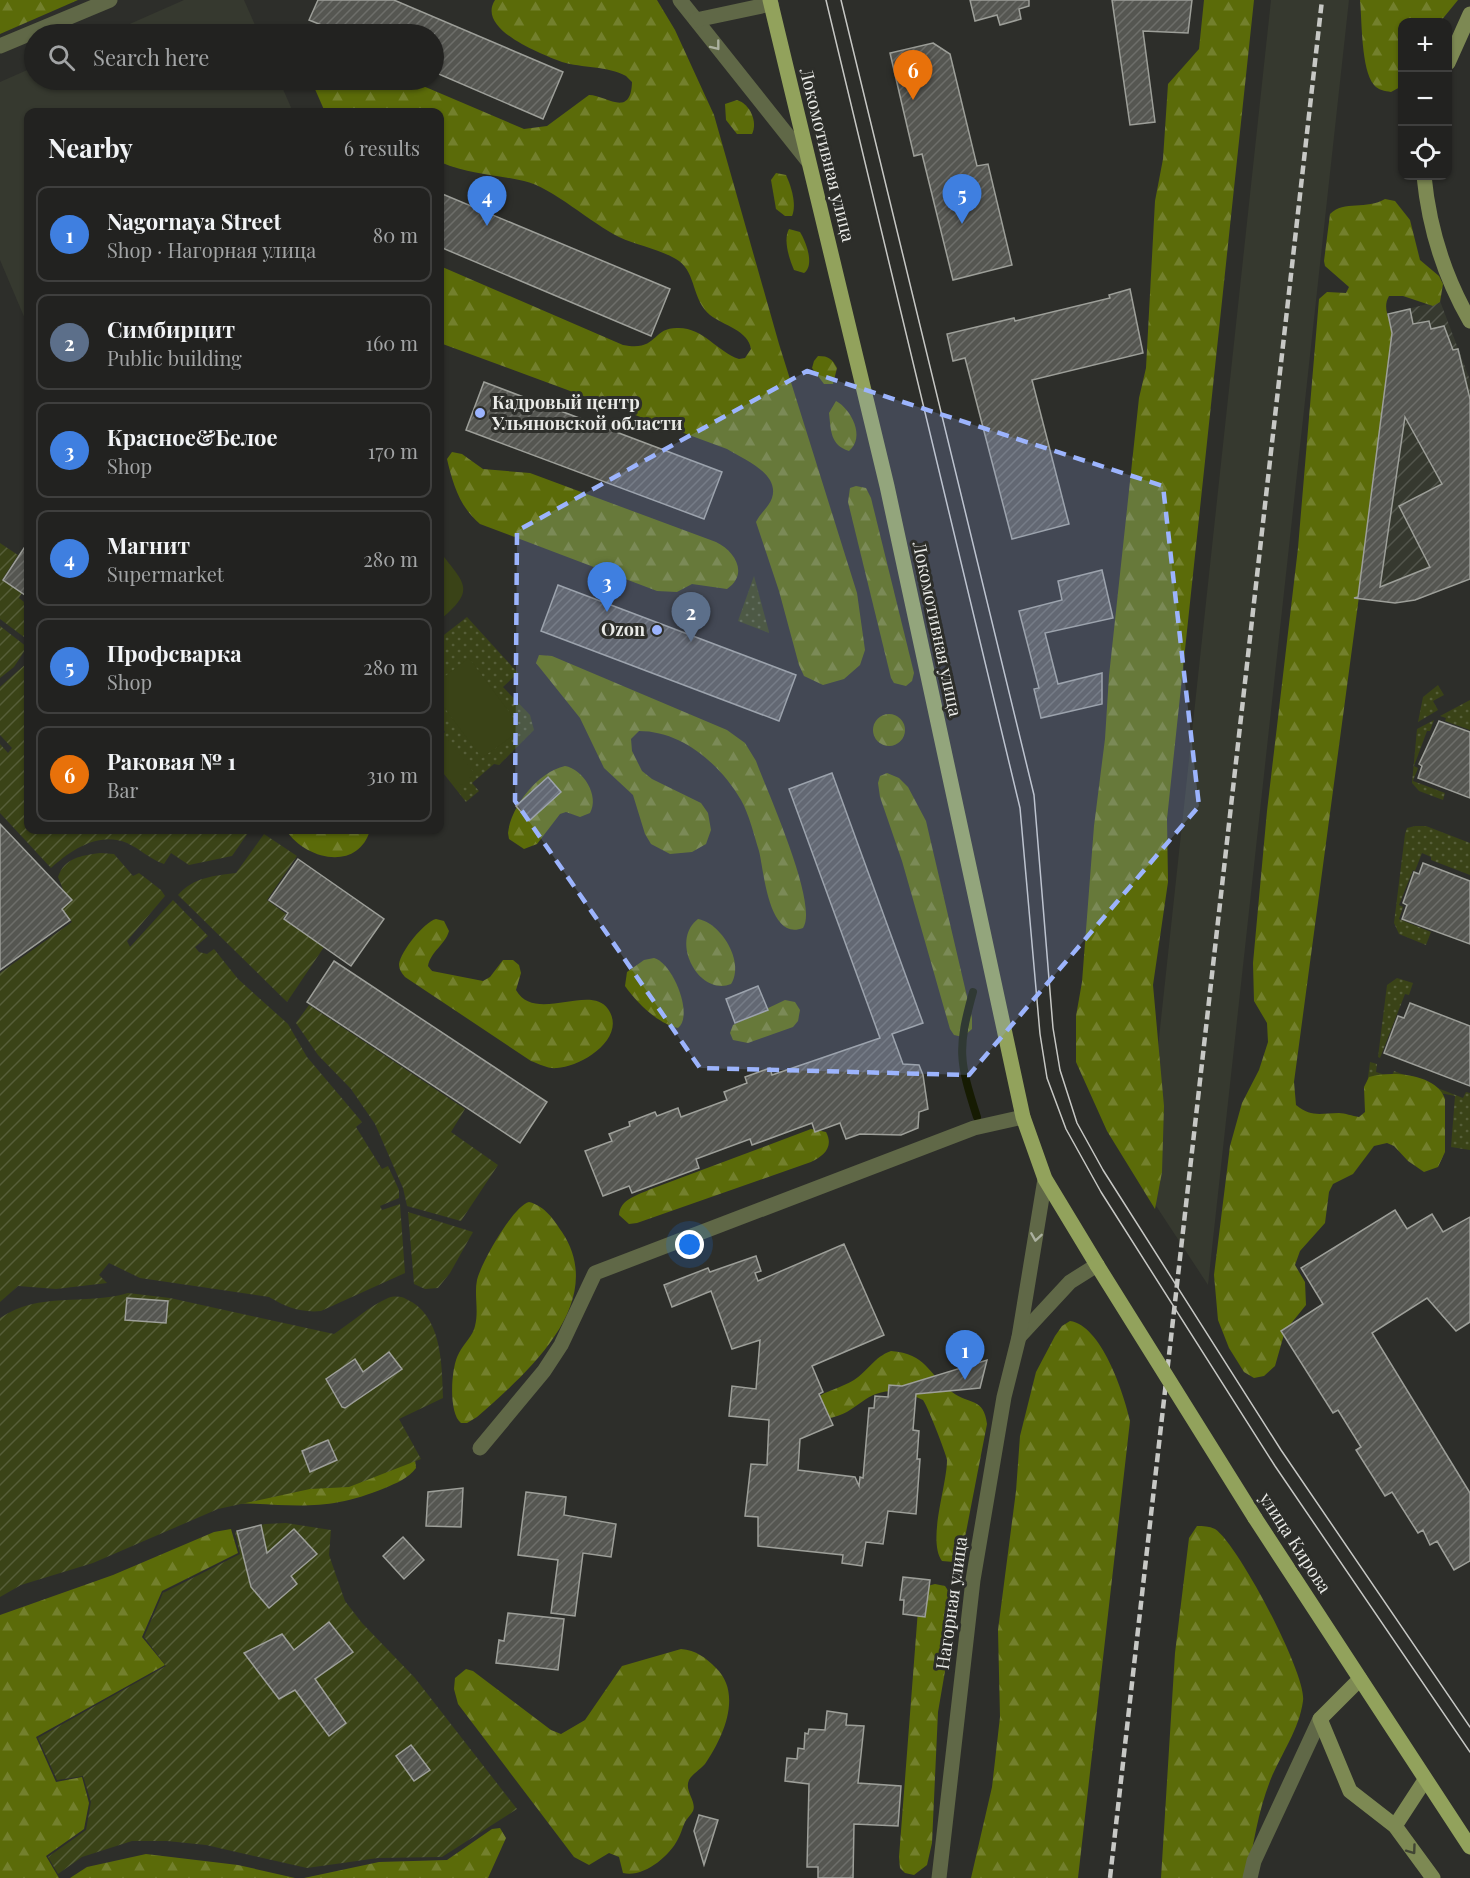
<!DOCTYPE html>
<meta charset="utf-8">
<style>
body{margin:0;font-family:"Playfair Display",serif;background:#2e2f2d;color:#f1f3f6}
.controls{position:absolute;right:18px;top:18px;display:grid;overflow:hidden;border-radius:12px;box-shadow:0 2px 4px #0004}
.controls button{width:54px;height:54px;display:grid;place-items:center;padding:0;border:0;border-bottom:2px solid #3f3f3e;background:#222220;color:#f1f3f6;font:30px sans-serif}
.you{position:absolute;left:690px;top:1245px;width:21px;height:21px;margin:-15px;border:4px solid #fff;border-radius:50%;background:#1a73e8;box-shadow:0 0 0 9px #1a73e833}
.badge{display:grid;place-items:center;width:39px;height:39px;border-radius:50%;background:#9cb4fd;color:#fff;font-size:20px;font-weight:700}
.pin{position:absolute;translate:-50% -50px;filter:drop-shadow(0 2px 3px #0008)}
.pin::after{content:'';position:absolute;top:32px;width:21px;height:18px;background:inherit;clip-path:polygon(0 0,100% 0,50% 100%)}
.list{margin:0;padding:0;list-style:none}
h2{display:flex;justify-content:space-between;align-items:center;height:78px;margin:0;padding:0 24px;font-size:26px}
h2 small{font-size:20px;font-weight:400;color:#a2a4a5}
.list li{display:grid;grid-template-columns:39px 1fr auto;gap:18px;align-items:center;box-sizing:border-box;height:96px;margin:0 12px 12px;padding:0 12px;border:2px solid #3f3f3e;border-radius:12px}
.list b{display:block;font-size:22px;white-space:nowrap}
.list p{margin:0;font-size:20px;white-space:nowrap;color:#a2a4a5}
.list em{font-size:20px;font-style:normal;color:#a2a4a5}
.icon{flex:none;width:33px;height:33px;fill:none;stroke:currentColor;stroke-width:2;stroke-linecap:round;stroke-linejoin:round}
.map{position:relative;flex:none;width:1470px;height:1878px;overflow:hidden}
.search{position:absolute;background:#222220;box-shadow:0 2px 4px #0004;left:24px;top:24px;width:420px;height:66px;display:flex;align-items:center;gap:15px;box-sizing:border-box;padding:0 21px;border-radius:33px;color:#a2a4a5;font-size:22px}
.panel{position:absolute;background:#222220;box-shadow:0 2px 4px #0004;left:24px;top:108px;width:420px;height:726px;border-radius:12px}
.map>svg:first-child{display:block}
</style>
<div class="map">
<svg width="1470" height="1878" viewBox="0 0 1470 1878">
<defs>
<pattern id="industrial-furrows" width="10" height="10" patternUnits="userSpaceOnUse" patternTransform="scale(1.5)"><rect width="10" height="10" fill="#36392f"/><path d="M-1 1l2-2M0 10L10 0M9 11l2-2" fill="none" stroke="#53564d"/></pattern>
<pattern id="grass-dots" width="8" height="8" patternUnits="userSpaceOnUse" patternTransform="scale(1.5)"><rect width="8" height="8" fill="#3a4317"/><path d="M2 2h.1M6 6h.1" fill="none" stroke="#565e39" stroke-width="1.8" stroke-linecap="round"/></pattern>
<pattern id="forest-firs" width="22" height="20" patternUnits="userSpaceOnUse" patternTransform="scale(1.5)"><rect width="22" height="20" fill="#5b6b09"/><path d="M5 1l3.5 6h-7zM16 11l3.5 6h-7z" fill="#73802d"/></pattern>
<pattern id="garden-furrows" width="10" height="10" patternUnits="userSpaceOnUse" patternTransform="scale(1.5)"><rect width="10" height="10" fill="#3a4317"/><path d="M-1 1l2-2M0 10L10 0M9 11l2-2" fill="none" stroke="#565e39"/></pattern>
<pattern id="building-hatch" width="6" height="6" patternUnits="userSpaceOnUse" patternTransform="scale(1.5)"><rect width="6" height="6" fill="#555651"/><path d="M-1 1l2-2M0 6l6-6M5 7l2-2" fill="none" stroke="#6d6e6a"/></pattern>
</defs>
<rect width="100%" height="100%" fill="#2d2e2a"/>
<g fill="#36392f">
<path d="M184 0H244L259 34H107Z"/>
<path d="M1271 0H1349L1208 1285 1143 1186Z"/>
<path d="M34 67V80H279L293 112H28V326L0 260V82Z"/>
</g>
<path fill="url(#industrial-furrows)" d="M1440 301 1470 380V579L1415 600 1395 603 1358 598 1356 600 1391 334 1387 314Z"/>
<g fill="url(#grass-dots)">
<path d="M754 576 769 632V633L738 621Z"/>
<path d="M467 617 518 673 503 687 530 715 534 730 499 765 494 764 472 783 479 791 466 802 440 769V737L445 732 440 724V638Z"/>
<path d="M1438 685 1444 695 1433 701 1438 710 1418 722 1423 697Z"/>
<path d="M1470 700V730L1445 721 1446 718 1440 716Z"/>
<path d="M1434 720 1430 731H1427L1414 766 1418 768 1413 781 1445 793 1443 800 1419 791 1412 783 1417 729Z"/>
<path d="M1415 826H1426L1470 843V875L1431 860V857L1422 853 1415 871 1413 870 1399 905 1403 907 1399 919 1431 932 1426 945 1399 934 1394 923 1405 834 1407 828Z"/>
<path d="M1397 978 1413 983 1409 995 1405 994 1380 1058 1378 1057 1387 985Z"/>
<path d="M1370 1062 1377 1064 1376 1072 1391 1077 1394 1071 1463 1098 1466 1092 1470 1093V1150L1451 1147 1455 1096 1401 1085H1367Z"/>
</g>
<g fill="url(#forest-firs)">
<path d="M0 0H78L0 34Z"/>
<path d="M495 0H657L675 30 714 115 779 344 857 593 865 650 860 665 844 679 823 685 804 676 799 665 779 591 756 522C760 513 769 507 772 498 780 473 743 459 727 449L440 343V266L623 345C658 352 651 328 677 328 703 327 716 351 739 359L745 358 751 349C748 330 724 326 710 315 692 300 696 273 679 261 661 249 638 246 619 237 592 224 552 187 524 181 493 174 471 175 440 162V112H325L311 80H409L524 129 547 126 589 95C606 95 631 119 632 82L626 76C608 66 582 68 562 62 541 54 476 29 495 0Z"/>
<path d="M1204 0H1254L1167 819 1168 882 1153 985 1164 1106 1162 1172 1155 1209 1107 1131 1076 1062V1016L1082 982 1094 826 1105 739 1109 676 1139 398 1146 368 1155 201 1163 159 1168 84 1199 49Z"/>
<path d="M1360 0H1458L1440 22H1402V86L1391 92C1385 91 1378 90 1374 85 1361 70 1362 20 1360 0Z"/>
<path d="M737 100C750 104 758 122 752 134H737L726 120 725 104Z"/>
<path d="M776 173 786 175C791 186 797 204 792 216H785L776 209 771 180Z"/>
<path d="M1385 199 1395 201 1410 220 1420 260 1439 276 1443 284 1440 302 1433 306 1403 296H1389C1381 310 1392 321 1394 335L1294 1082 1296 1105C1312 1118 1321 1113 1339 1113 1345 1113 1352 1116 1359 1117L1365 1112 1364 1087 1369 1077C1392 1070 1437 1074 1445 1099V1152L1438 1167 1424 1172 1408 1161 1394 1146 1387 1143 1374 1146 1353 1174 1333 1184 1329 1192 1325 1223 1300 1251 1295 1265 1305 1282 1306 1305 1285 1331 1275 1366 1264 1376 1254 1378 1244 1372 1229 1348 1218 1320 1214 1275 1230 1146 1242 1103 1259 1070 1268 1042 1267 1023 1254 1001 1253 963 1267 811 1298 548 1319 299 1327 292 1346 293 1349 287 1325 266 1324 261 1330 214C1344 200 1367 210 1385 199Z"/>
<path d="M789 229 800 232C806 242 815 265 804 273L794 270C789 258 783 240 789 229Z"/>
<path d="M818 356C829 356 832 359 837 368L833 384H824L812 368 814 361Z"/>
<path d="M836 401C851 409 866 437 849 451 830 445 831 430 829 413Z"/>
<path d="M452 452 462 454 483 469 530 473 716 542C735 551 749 574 727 589L692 584 677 592 657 591 480 524C460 507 453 485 447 459Z"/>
<path d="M856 486 866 488 871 498 914 673 912 681 906 686 894 683 891 678 848 502 850 488Z"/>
<path d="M539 655 552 656 727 730 745 743 756 761C767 791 819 905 803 928 768 942 764 870 759 851 754 835 749 814 741 800 720 764 682 731 639 731L631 739 632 751 642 771 652 779 701 803 708 813 711 830 706 844 692 852 670 854 651 844 645 834 633 795 604 768 580 718 536 663Z"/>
<circle cx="889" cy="730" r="16"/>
<path d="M565 766C583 769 600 796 590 813L580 817 566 812 560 814 537 844 524 849 509 839 508 833C511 806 538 772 565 766Z"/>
<path d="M887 773 899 778 908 787 926 821 972 1018V1029L963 1037 954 1035 950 1029 902 861 880 797 878 783 880 776Z"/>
<path d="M286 830H370C358 872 305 860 286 830Z"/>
<path d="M436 919 444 921 449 931C445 945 431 951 428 966L432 971 483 981 490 977 503 960H513L519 965 521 973 516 990C535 1024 590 983 608 1009 628 1038 581 1067 557 1068 548 1069 539 1064 531 1061L405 977C402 973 399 970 399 964 401 951 424 922 436 919Z"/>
<path d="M698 919C721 923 745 962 731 984 699 997 669 941 698 919Z"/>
<path d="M654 958C673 963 694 1016 678 1028 658 1024 636 1002 625 986L627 972 644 960Z"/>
<path d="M785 1000 795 1002 800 1010 798 1021 793 1027 748 1043 733 1040 730 1033 733 1025Z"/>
<path d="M811 1129 826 1132C834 1147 824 1156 811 1162L637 1223 629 1224 619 1215C620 1199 638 1195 651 1189Z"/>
<path d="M529 1202C545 1206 554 1220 562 1232 609 1303 526 1374 477 1417L467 1423H461C448 1413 451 1366 459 1353 464 1343 473 1336 475 1326 479 1310 474 1295 477 1280 481 1263 513 1206 529 1202Z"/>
<path d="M1070 1321C1101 1325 1124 1393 1130 1421L1078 1878H971L992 1787 1000 1717 998 1630 1016 1491 1020 1436 1036 1372 1055 1336 1062 1326Z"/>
<path d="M891 1351C927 1354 927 1373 952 1392 969 1405 984 1397 987 1424L962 1553 954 1562 942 1561C927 1540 947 1486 947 1460 946 1453 927 1405 923 1400 865 1373 865 1417 822 1419L815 1399C827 1390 841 1388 854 1380 868 1371 874 1357 891 1351Z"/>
<path d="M415 1459 416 1468C408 1479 396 1483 385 1488 327 1512 296 1505 236 1503Z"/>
<path d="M1197 1526C1203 1526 1209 1526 1215 1529 1238 1544 1307 1675 1303 1701 1299 1730 1281 1754 1270 1781 1258 1812 1253 1845 1247 1878H1161L1175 1653 1189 1538Z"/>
<path d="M231 1529 238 1553 162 1591 142 1637 165 1665 36 1737 56 1782 82 1777 89 1803 84 1829 46 1856 59 1878H0V1615L113 1575 214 1532Z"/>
<path d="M935 1584 945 1586 951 1595V1636L938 1712 932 1843 927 1865 914 1875 905 1873 900 1868 899 1857 919 1597 927 1586Z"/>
<path d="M681 1649C696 1650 706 1658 716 1668 743 1694 723 1738 705 1764 700 1770 693 1773 689 1780 684 1791 697 1801 693 1811 691 1815 687 1818 685 1822 682 1828 681 1834 678 1839 669 1857 643 1878 623 1873L619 1857 609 1853 589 1865 574 1857 458 1704 454 1689 455 1678 466 1669 473 1671 551 1730 561 1734 585 1720 622 1666Z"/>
<path d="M500 1828 506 1838 488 1878H304L379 1862 447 1860 492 1829Z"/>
<path d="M146 1854 238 1865 295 1878H70L87 1867Z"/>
</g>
<g fill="url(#garden-furrows)">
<path d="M0 543 18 555 2 580 22 593 19 598 28 605V640L0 619Z"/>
<path d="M0 626 27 647 14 667 0 678Z"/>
<path d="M28 662V830H250L232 856 189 865 171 853 164 864C150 859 140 849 127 843 99 831 71 850 51 868L0 813V744L8 753 12 748 0 735V687Z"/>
<path d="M264 834 297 856 267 900 286 914 283 919 324 947 287 1002 178 895C194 877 213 876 236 873Z"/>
<path d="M100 853 114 854 133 876 139 873 161 890 165 896 127 941 130 947 173 900 208 936 195 947 199 952 207 954 214 949 238 979 288 1024 307 1057 362 1122 356 1127 382 1169 388 1166 399 1190V1198L380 1206 382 1210 400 1204 405 1273 321 1311C301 1313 286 1307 269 1297L140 1278 109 1263 99 1275 107 1283 56 1289 18 1286 0 1302V973L72 922 57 901 65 894 58 877C65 857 81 856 100 853Z"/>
<path d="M309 1005 465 1109 451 1132 498 1165 461 1221 407 1206 403 1188 375 1124 351 1089 318 1055 296 1023Z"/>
<path d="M408 1212 473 1232 450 1273 438 1288 425 1289 414 1284Z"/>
<path d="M128 1293 170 1298 334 1334C351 1323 369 1306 388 1298 394 1296 401 1296 406 1299 442 1314 442 1365 443 1398L399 1419 421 1459 349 1487 310 1489 218 1509 93 1563 21 1585 0 1597V1318C40 1291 83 1306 128 1293Z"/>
<path d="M286 1523 331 1530 329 1555 345 1601 362 1623 415 1678 517 1809 442 1857 378 1858 307 1868 206 1845 167 1841H132L82 1857 58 1874 48 1857 86 1830 91 1802 83 1776 57 1780 38 1738 166 1666 144 1637 163 1593 240 1554 235 1532 265 1524Z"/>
</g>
<g fill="#3a4317">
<path d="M440 552C466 585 476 590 440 620Z"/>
<path d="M469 658 522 729 482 758 440 702V680Z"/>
<path d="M448 740 475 774 457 788 440 766V746Z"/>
</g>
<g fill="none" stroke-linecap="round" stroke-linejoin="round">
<path stroke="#161b02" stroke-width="8" d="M973 992C957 1049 959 1061 977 1117"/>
</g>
<g fill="url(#building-hatch)" stroke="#9d9f99" stroke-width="1.5" fill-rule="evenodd">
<path d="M318 0H394L563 72 543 119 434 72V34H344L309 20Z"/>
<path d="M970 0H1029V6L1019 9 1021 19 1000 25 997 15 975 21Z"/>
<path d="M1112 0H1192L1188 33 1143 31 1155 122 1130 125Z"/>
<path d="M933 43 950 54 977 166 988 164 1012 265 953 280 922 154 914 156 890 53Z"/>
<path d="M440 193 670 289 651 336 440 247Z"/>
<path d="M1130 289 1143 353 1032 380 1069 524 1012 539 965 358 953 361 947 334 1014 318 1015 321 1110 298 1109 295Z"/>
<path d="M1410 309 1413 324 1429 321 1431 329 1444 326 1453 350 1458 349 1470 399V579L1415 600 1395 603 1354 598 1358 597 1392 333 1388 314ZM1405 417 1442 484 1399 506 1430 567 1380 587Z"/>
<path d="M484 382 722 472 704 519 466 430Z"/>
<path d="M28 542V597L3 580Z"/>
<path d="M1102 570 1113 618 1045 633 1058 684 1102 673V704L1041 718 1034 689 1039 688 1019 611 1062 600 1058 581Z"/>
<path d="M558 585 796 675 779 721 541 631Z"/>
<path d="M1439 721 1470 732V798L1418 778 1422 766 1419 764Z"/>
<path d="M832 773 923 1023 892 1034 903 1064 919 1065 923 1075 928 1109 919 1112 918 1128 901 1135 860 1134 846 1139 840 1123 815 1132 812 1123 752 1145 750 1139 696 1159 699 1168 632 1193 629 1186 603 1196 585 1151 612 1141 609 1134 630 1126 629 1122 655 1112 657 1116 678 1108 681 1117 727 1100 724 1092 747 1083 745 1077 770 1068 772 1075 880 1038 789 789Z"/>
<path d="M548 777 561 792 529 821 516 806Z"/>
<path d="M0 824 72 900 62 909 70 920 0 970Z"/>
<path d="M298 859 384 919 351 966 284 919 288 913 269 900Z"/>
<path d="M1423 863 1470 881V944L1402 919 1407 905 1403 903 1414 872 1419 874Z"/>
<path d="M334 961 547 1102 520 1143 307 1002Z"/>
<path d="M758 986 768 1010 735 1023 726 999Z"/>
<path d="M1410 1003 1470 1026V1086L1384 1053 1398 1016 1404 1018Z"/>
<path d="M1395 1210 1407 1229 1432 1214 1443 1232 1470 1217V1322L1456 1331 1427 1298 1372 1333 1470 1493V1561L1454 1570 1437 1541 1430 1545 1423 1530 1418 1533 1392 1492 1385 1496 1356 1450 1361 1447 1338 1410 1333 1413 1281 1331 1323 1304 1301 1268Z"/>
<path d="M844 1244 884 1335 812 1366 823 1392 819 1394 833 1425 800 1439 798 1470 855 1477 859 1486 860 1477 863 1478 869 1408H874L875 1396 888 1397 889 1385 902 1386 987 1360 980 1388 916 1394 913 1430 919 1431 917 1459H920L916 1514 888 1511 883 1544 866 1542 862 1566 842 1563 843 1555 758 1546V1517L745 1516 751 1464 767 1465 769 1420 729 1416 732 1386 756 1389 760 1340 732 1349 711 1291 672 1307 664 1285 708 1268 710 1272 756 1256 761 1271 755 1273 758 1281Z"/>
<path d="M127 1298 168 1301 166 1323 125 1320Z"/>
<path d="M389 1352 402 1369 345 1408 342 1407 326 1379 355 1359 363 1372Z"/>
<path d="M328 1440 337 1460 310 1472 302 1451Z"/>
<path d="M463 1488 461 1527 426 1526 428 1492Z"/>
<path d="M526 1492 566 1497 564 1515 616 1524 611 1557 583 1553 575 1616 551 1613 558 1560 518 1555Z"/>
<path d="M261 1525 267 1553 294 1529 317 1554 291 1576 297 1584 269 1608 251 1587 237 1531Z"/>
<path d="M403 1537 424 1560 404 1579 383 1556Z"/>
<path d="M903 1577 930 1580 925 1617 903 1614 904 1600H900Z"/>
<path d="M508 1613 564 1619 558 1670 496 1663 499 1640 504 1641Z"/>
<path d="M329 1622 353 1652 315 1679 346 1723 329 1736 295 1690 279 1699 244 1653 282 1634 294 1650Z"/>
<path d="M827 1711 847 1714 846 1725 864 1726 858 1783 901 1786 898 1826 854 1824 853 1878H818V1867H807L809 1784 785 1781 787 1758 797 1759 798 1748 804 1749 805 1733 808 1734 809 1729 825 1730Z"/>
<path d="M411 1745 430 1770 414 1781 396 1756Z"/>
<path d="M699 1815 718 1820 704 1865 694 1831Z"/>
</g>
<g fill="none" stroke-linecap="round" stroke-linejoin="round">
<g stroke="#606847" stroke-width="15">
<path d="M680 0 808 161"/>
<path d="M696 20 771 4"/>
<path d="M0 46 110 0"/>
<path d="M1019 1337 1070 1282 1097 1265"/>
<path d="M480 1448 544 1371 561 1345 595 1273 974 1128 1023 1117"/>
<path d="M939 1878 973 1580 1004 1397 1019 1337 1045 1179"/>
<path d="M1250 1878 1254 1861 1320 1719"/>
</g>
<g stroke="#7d8953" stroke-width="15">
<path d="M1448 63 1470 14"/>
<path d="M1424 176C1429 227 1444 276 1470 321"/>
<path d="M1360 1679 1320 1719 1350 1791 1395 1826 1433 1878"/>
<path d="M1395 1826 1425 1780"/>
</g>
<g stroke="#92a25c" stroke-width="15">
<path d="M770 0 887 486 1023 1117 1045 1179 1097 1265"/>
<path d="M1255 1518 1470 1847"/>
</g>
<g stroke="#c7c8c5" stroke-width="1.5">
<path d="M826 0 1020 808 1040 1034 1047 1078 1066 1129 1101 1192 1275 1466 1470 1752"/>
<path d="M841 0 1034 795 1053 1028 1060 1070 1077 1123 1103 1170 1281 1450 1470 1727"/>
</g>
<path stroke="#c7c8c5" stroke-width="4.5" stroke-dasharray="9 4.5" stroke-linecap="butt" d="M1110 1878 1322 0"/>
<path stroke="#92a25c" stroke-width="15" d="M1097 1265 1255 1518"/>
</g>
<defs><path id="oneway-chevron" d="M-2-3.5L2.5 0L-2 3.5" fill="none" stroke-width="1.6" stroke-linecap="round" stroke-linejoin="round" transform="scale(1.5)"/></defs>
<g stroke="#abb09f">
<use href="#oneway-chevron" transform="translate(716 46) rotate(52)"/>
<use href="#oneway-chevron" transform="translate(1036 1237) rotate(99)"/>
</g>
<use stroke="#414534" href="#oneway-chevron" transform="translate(1412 1850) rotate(54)"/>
<path fill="#9cb4fd" fill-opacity="0.2" stroke="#9cb4fd" stroke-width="4.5" stroke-dasharray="12 8" stroke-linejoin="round" d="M807 371 1163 486 1199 806 969 1075 700 1068 515 801 517 531Z"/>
<g fill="#9cb4fd" stroke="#2d2e2a" stroke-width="2">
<circle cx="480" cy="413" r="6"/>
<circle cx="657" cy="630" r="6"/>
</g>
<g text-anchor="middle" stroke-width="6" stroke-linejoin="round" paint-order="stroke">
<g font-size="18" fill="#e9eae7" stroke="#2d2e2a">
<text transform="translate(827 155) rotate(76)" y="6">Локомотивная улица</text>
<text transform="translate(937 629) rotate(78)" y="6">Локомотивная улица</text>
<text transform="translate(1295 1543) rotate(57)" y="6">улица Кирова</text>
<text transform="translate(952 1603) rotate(-82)" y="6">Нагорная улица</text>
</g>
<g font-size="18" font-weight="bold" fill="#e9eae7" stroke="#2d2e2a" text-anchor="start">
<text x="492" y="409">Кадровый центр<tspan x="492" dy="21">Ульяновской области</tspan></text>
<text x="645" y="636" text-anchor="end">Ozon</text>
</g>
</g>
</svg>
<div class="controls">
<button>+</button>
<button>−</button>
<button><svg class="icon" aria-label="locate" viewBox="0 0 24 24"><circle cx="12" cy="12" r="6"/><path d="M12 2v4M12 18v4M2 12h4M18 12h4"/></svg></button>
</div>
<div class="you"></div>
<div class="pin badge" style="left:965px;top:1380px;background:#3f7fe0">1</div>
<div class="pin badge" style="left:691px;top:642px;background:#5c6f8a">2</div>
<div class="pin badge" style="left:607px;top:612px;background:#3f7fe0">3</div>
<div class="pin badge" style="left:487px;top:226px;background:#3f7fe0">4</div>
<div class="pin badge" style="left:962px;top:224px;background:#3f7fe0">5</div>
<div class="pin badge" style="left:913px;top:100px;background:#e8710a">6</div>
<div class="search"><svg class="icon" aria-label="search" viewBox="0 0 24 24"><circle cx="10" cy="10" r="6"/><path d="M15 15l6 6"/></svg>Search here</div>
<section class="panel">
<h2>Nearby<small>6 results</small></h2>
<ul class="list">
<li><span class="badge" style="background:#3f7fe0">1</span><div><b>Nagornaya Street</b><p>Shop · Нагорная улица</p></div><em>80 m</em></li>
<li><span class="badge" style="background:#5c6f8a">2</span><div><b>Симбирцит</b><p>Public building</p></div><em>160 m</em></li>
<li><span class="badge" style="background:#3f7fe0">3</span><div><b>Красное&amp;Белое</b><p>Shop</p></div><em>170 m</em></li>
<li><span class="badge" style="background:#3f7fe0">4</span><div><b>Магнит</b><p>Supermarket</p></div><em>280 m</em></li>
<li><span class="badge" style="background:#3f7fe0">5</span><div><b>Профсварка</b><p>Shop</p></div><em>280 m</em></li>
<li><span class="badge" style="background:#e8710a">6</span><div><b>Раковая № 1</b><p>Bar</p></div><em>310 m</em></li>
</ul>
</section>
</div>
